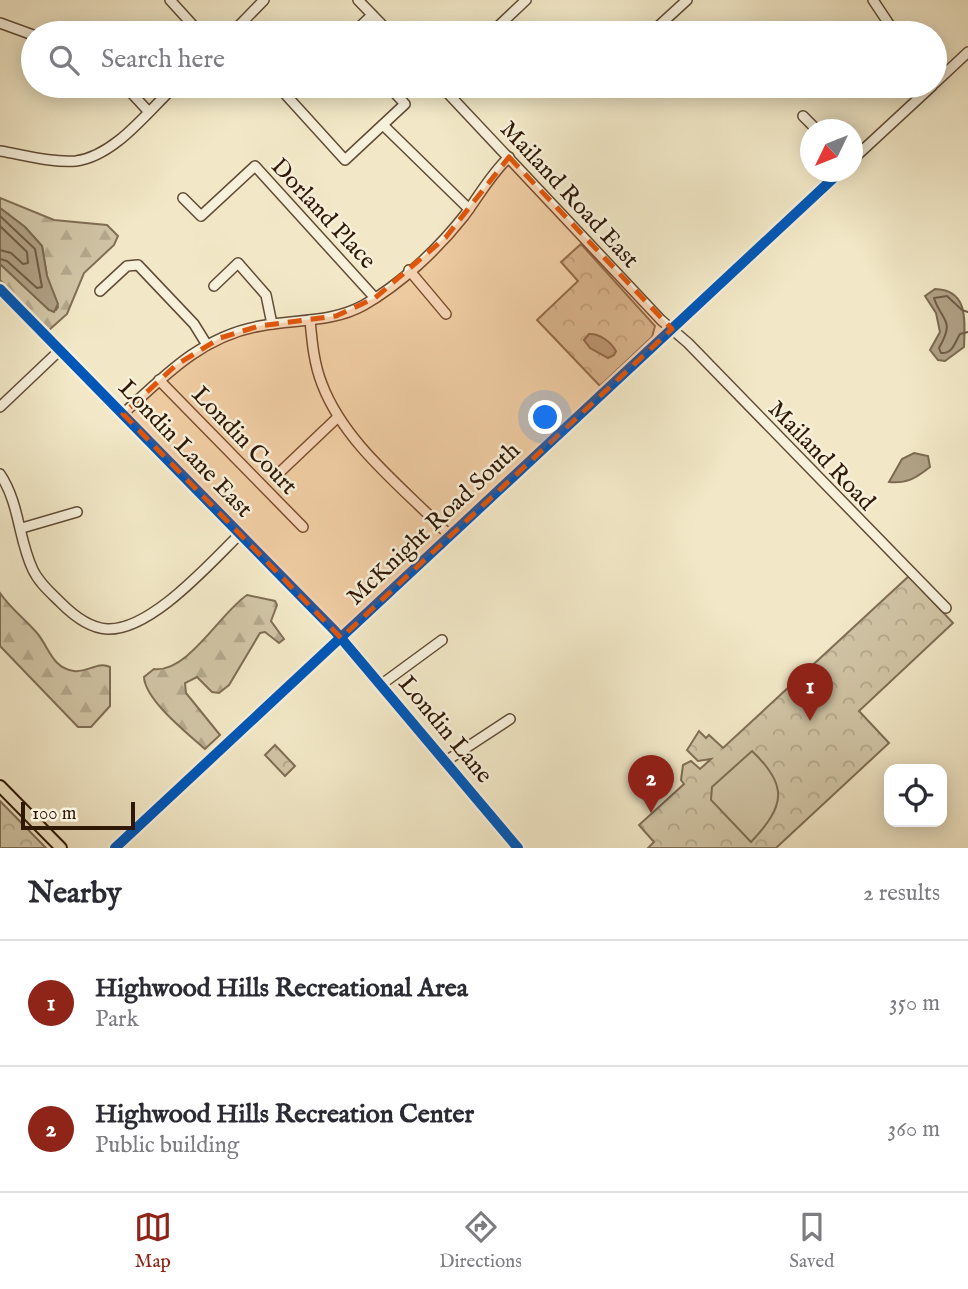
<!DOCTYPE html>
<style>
body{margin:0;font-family:"IM FELL English",serif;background:#f7f7f7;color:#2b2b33}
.controls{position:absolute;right:21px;bottom:21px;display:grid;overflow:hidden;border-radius:14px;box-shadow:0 4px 18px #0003}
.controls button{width:63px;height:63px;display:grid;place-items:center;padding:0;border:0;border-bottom:2px solid #e1e1e2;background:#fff;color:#2b2b33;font:35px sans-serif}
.compass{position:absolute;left:800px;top:119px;width:63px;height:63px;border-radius:50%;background:#fff;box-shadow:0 4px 18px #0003;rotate:227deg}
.scale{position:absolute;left:21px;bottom:18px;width:114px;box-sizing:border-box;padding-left:7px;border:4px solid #2f1806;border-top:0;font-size:19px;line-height:24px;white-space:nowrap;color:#2f1806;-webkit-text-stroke:5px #f7f0db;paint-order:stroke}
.you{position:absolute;left:546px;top:418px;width:24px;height:24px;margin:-18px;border:5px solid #fff;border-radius:50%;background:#1a73e8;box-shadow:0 0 0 10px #1a73e833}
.badge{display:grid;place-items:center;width:46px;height:46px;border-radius:50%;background:#8f2418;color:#fff;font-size:23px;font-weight:700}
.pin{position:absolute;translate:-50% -58px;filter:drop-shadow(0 2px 4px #0008)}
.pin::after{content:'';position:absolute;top:37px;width:24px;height:21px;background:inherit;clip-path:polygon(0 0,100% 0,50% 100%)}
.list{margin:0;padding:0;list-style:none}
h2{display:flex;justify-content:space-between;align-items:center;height:91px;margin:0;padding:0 28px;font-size:30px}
h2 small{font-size:23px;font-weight:400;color:#7c7c81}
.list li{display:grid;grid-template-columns:46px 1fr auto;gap:21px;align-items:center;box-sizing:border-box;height:126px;padding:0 28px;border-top:2px solid #e1e1e2}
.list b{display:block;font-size:26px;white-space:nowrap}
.list p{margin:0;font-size:23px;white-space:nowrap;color:#7c7c81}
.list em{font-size:23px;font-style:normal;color:#7c7c81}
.icon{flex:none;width:38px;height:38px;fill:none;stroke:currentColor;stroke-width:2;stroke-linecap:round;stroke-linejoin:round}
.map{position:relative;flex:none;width:968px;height:848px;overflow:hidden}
.search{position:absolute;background:#fff;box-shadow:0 4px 18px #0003;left:21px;right:21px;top:21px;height:77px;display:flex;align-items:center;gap:18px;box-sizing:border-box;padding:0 24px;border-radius:38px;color:#7c7c81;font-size:26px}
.sheet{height:343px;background:#fff}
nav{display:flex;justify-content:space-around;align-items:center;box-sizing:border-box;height:98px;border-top:2px solid #e1e1e2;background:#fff;font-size:19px;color:#7c7c81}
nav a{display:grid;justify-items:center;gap:4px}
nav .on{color:#8f2418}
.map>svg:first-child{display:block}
</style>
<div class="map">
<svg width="968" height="848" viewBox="0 0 968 848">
<defs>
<pattern id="forest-firs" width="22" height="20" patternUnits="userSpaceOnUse" patternTransform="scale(1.75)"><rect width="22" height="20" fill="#d1c5a6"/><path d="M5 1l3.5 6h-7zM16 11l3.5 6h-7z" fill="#b4a88d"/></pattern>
<pattern id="park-crowns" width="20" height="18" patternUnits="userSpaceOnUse" patternTransform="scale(1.75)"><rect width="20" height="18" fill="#d1c5a6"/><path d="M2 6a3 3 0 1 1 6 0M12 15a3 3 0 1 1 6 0" fill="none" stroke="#b4a88d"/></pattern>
</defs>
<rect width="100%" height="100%" fill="#f2e8c7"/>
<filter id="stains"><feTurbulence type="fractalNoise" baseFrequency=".00286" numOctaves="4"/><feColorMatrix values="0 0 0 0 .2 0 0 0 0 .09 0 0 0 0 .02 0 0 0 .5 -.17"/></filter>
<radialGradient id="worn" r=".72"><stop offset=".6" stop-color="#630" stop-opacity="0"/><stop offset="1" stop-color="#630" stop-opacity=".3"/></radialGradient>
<g fill="url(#forest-firs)" stroke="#806e56" stroke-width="2">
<path d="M0 198 54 220 107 225 118 236 114 245 84 273 67 314 49 330 0 280V264L49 310H56L58 307 47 276 42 246 25 227 0 208Z"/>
<path d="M0 593C11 609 25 619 37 633 49 647 52 668 74 671 87 673 98 661 110 667V706L91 727H78L0 646Z"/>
<path d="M247 595 275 601 277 605 271 621 284 639 279 643 265 632 260 633 229 685 219 693 212 692 197 677 185 683 186 693 220 735 205 749C188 734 145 700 144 677L154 669C188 673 220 613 247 595Z"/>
</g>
<g fill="url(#park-crowns)" stroke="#806e56" stroke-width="2">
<path d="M581 244 655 326 652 337 600 386 537 320 578 281 561 262Z"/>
<path d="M909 576 953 623 859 711 889 743 776 848H648L654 842 639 825 684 784 681 780 683 765 691 761 700 769 711 759 698 761 687 750 699 731 706 738 709 735 723 748Z"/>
<path d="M275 745 295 766 285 776 265 755Z"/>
<path d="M0 801 46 848H0Z"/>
</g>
<path fill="#d1c5a6" stroke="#806e56" stroke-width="2" d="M752 751C789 786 785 806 751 842L711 800 712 787Z"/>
<g fill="#b0a185" stroke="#7c6a52" stroke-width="2">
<path d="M0 208 25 227 42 246 47 276 58 304 54 312 49 310 0 264Z"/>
<path d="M935 289C968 290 965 319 964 347L945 361 938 360 930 350 940 332 936 313 925 296Z"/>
<path d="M589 334C599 333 611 342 616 351L614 355 608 358 590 348 584 340Z"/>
<path d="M914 453 928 456 930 467C916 478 907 484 889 482L902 459Z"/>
</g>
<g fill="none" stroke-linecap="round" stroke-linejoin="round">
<g stroke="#705c46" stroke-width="2">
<path d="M0 216 35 249 42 287 37 288 7 261 0 259"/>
<path d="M0 226 27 252 28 263 23 264 11 253 0 250"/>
<path d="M968 312 962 310 947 296 934 298C941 321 956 319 939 348L941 353C953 354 955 342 960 334L968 332"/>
</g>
<g stroke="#604c36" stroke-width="12">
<g id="minor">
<path d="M170 0 200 33"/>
<path d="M358 0 390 33"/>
<path d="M873 0 895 33"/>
<path d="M0 23 33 35"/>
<path d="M232 33 264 0"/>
<path d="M353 33 372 15"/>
<path d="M491 33 526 0"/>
<path d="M651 33 687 0"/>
<path d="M935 83 968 52"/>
<path d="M125 86 148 111"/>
<path d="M296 86 286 95 345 160 405 104 388 86"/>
<path d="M441 86 661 320 688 343 946 608"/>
<path d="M803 116 817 130"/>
<path d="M383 125 469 209"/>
<path d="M0 151C24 155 52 163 76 161 115 156 148 111 175 86"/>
<path d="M852 160 932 86"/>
<path d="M183 198 201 216 255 166 375 298"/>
<path d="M409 270 446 314"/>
<path d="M214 286 238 263 266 295 272 324"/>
<path d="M0 289 335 631 518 848"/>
<path d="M100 291 127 266 138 265 194 324 207 345"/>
<path d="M310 320C312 342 314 364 322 384 345 445 406 490 450 536"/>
<path d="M159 380 303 527"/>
<path d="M0 407 60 350"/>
<path d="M123 414C164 376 202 336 260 326 295 319 332 323 364 305 401 284 438 249 464 216 479 196 490 175 509 157"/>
<path d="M0 474C20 504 18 539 33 570 39 583 51 593 61 603 73 615 89 628 107 629 151 631 210 563 240 534"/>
<path d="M278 474 338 417"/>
<path d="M22 528 77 512"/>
<path d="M382 684 442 640"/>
<path d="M446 761 510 719"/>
<path d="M115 848 840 172"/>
</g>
</g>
<g stroke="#2f1806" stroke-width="14">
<path id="major" d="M0 786 61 848"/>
</g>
<use href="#minor" stroke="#f7f0db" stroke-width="9"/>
<use href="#major" stroke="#f2e8c7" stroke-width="10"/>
<g stroke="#f7f0db" stroke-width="15">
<g id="cycleway">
<path d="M0 289 335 631 518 848"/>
<path d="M115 848 840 172"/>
</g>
</g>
<use href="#cycleway" stroke="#0057b8" stroke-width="10"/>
</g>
<path fill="#df560c" fill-opacity="0.2" stroke="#df560c" stroke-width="5" stroke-dasharray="14 9" stroke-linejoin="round" d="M509 157 672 329 341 638 123 414 176 365 220 338 259 326 336 316 375 298 446 237Z"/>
<g text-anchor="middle" stroke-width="5" stroke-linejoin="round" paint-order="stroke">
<g font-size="24" fill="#2f1806" stroke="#f7f0db">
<text transform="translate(570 194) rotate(47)" y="8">Mailand Road East</text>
<text transform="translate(324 213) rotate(47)" y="8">Dorland Place</text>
<text transform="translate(245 440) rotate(46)" y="8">Londin Court</text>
<text transform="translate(186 448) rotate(46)" y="8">Londin Lane East</text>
<text transform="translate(822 455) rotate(46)" y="8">Mailand Road</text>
<text transform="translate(433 523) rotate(-43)" y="8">McKnight Road South</text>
<text transform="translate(446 729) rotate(50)" y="8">Londin Lane</text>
</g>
</g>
<rect width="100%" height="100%" filter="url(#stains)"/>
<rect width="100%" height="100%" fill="url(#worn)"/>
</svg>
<div class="controls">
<button><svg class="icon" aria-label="locate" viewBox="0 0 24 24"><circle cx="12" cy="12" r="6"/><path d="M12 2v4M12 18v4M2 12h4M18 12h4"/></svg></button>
</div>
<svg class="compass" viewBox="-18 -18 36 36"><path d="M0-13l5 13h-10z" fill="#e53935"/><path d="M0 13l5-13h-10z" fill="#7c7c81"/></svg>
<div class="scale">100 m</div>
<div class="you"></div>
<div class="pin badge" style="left:810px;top:721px">1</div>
<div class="pin badge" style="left:651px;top:813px">2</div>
<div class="search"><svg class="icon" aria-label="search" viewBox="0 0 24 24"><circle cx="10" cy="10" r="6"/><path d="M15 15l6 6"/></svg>Search here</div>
</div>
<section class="sheet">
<h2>Nearby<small>2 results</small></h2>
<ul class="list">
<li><span class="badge">1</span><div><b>Highwood Hills Recreational Area</b><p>Park</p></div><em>350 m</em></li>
<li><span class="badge">2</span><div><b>Highwood Hills Recreation Center</b><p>Public building</p></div><em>360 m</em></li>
</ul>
</section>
<nav>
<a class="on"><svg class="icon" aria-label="map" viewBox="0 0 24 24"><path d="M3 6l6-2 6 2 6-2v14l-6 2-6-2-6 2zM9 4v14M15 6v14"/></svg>Map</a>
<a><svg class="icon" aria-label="directions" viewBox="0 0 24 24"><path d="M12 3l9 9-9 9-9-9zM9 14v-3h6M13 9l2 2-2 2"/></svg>Directions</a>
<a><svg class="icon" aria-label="saved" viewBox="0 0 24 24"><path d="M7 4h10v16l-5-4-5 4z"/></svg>Saved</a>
</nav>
